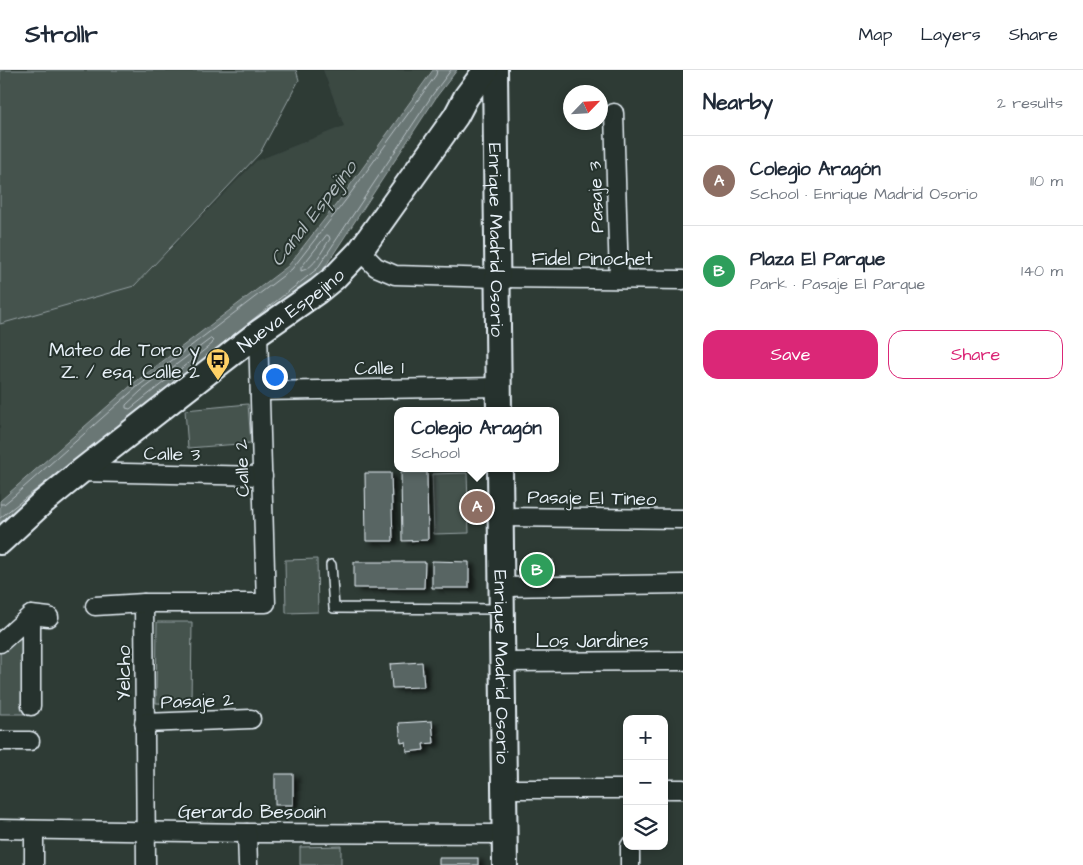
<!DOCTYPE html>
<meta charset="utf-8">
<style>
body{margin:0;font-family:"Architects Daughter",sans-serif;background:#f2f2f3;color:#1f2937}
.controls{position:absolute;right:15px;bottom:15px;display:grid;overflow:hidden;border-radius:10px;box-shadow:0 2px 8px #0003}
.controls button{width:45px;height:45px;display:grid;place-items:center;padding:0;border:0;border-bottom:1px solid #e0e1e3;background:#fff;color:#1f2937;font:25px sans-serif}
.compass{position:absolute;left:563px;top:15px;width:45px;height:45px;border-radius:50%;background:#fff;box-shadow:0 2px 8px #0003;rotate:65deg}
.you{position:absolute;left:274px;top:306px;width:18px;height:18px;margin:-12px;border:4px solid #fff;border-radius:50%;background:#1a73e8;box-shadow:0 0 0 8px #1a73e833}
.badge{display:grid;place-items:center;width:32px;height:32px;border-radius:50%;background:#db2777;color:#fff;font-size:16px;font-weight:700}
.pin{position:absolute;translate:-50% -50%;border:2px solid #fff;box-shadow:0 1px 5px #0006}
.popup{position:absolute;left:394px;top:337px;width:165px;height:65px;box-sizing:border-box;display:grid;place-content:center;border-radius:10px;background:#fff;filter:drop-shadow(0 1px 4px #0005);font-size:16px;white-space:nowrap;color:#747a83}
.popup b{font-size:19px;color:#1f2937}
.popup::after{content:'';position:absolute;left:50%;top:100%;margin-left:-10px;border:10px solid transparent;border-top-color:#fff}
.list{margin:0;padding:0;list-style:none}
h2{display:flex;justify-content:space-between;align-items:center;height:65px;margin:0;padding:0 20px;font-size:21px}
h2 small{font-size:16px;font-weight:400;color:#747a83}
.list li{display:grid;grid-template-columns:32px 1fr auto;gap:15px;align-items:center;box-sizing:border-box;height:90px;padding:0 20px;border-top:1px solid #e0e1e3}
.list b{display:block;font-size:19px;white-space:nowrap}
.list p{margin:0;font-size:16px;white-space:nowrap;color:#747a83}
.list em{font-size:16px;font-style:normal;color:#747a83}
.actions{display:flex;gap:10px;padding:15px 20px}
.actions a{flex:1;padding:11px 0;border:1px solid #db2777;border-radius:15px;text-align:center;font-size:18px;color:#db2777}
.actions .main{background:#db2777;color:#fff}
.icon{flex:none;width:28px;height:28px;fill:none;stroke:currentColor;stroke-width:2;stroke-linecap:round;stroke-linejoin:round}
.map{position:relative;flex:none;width:683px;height:795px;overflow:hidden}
header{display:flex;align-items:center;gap:30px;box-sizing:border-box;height:70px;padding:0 25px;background:#fff;border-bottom:1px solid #e0e1e3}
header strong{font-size:24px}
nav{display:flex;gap:28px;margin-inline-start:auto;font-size:18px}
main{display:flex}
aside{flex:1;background:#fff}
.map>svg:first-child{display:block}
</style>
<header>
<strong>Strollr</strong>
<nav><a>Map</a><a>Layers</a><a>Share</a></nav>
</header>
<main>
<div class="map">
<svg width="683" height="795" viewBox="0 0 683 795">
<defs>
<filter id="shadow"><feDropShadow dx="5.5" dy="3" stdDeviation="2.5" flood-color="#0009"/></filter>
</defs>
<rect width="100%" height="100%" fill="#2e3b35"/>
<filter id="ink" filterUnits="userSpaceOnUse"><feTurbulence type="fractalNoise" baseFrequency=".02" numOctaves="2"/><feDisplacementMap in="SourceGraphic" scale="10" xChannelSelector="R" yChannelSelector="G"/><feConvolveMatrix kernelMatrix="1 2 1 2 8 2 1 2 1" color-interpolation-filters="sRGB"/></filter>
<g filter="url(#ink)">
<path fill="#3b4843" d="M323 0H433L341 128 288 196 134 313 0 431V254L134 216 256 91 344 56Z"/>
<g fill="#45524e" stroke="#96a2a3">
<path d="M0 0H296L299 10 260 83 134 216 0 254Z"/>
<path d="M248 334 251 373 188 378 185 340Z"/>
<path d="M467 403 469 463 434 464 432 404Z"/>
<path d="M317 489 318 542 286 543 285 490Z"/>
<rect x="521" y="490" width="32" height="21"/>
<path d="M157 552H192L191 634 156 633Z"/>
<path d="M18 563 26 568V644H0V580Z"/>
<path d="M341 776V795H300V777Z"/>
</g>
<path fill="#6b7775" stroke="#9da8a9" d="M433 0H457L437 26 321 203 0 455V431L134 313 288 196 341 128Z"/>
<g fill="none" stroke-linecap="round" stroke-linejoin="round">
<g stroke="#b6c0c4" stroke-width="1">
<path d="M327 165 329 166 330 169C322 180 315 198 301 201V198Z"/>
<path d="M211 269 213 271 212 274 130 339 126 338V335L141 321 209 270Z"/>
<path d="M82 384 317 199 433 24 451 0"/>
<path d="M0 434H4L14 426 137 317 292 199 345 131 436 5 437 0"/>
<path d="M0 448 70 393"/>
</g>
</g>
<g fill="#596563" stroke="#e8f1f8" filter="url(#shadow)">
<path d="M401 402H427L428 470 402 471Z"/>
<path d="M365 403H391L393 471H366Z"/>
<path d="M432 491 469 492V518H432Z"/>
<path d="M354 492H425L424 518H354Z"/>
<path d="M422 592 424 617 392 618 390 594Z"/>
<path d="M432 651 434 673 423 674 424 680 407 682 406 672 401 673 399 653Z"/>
<rect x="275" y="704" width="18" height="31"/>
<rect x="439" y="788" width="39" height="7"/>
</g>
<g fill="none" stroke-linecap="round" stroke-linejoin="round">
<g stroke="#e8f1f8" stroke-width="12">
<path id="lane" d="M331 495 334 538 501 539"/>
</g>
<g stroke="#e8f1f8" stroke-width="21">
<g id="street">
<path d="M614 43 619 209"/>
<path d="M360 181 376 197 395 205 497 208 683 210"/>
<path d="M260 321 499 317"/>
<path d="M80 402 263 406"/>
<path d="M500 447 683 449"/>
<path d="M501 517 683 514"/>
<path d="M144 533 146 795"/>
<path d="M95 536 144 533H266L258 263"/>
<path d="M0 573 31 545 49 547"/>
<path d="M502 592 683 591"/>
<path d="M31 636V545"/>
<path d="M144 653 251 649"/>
<path d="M0 671H30"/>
<path d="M504 719H627"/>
<path d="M664 719H683"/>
<path d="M0 759 247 763 504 764"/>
<path d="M34 760V795"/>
<path d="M247 763 248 795"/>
<path d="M630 776V795"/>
</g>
</g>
<g stroke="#e8f1f8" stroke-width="28">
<g id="secondary">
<path id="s1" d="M495 0 499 341"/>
<path id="s2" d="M500 398 505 795"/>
<path id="s3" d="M0 472 42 433 80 402 258 263 318 221 334 208 360 181 456 46 466 27 486 0"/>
</g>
</g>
<use href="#lane" stroke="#26332d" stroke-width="9"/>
<use href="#street" stroke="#26332d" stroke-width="18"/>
<use href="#secondary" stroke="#26332d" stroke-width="24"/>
</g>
</g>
<defs>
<g id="bus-pin" transform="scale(1.25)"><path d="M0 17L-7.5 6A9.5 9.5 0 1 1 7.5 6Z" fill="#ffd166" stroke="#26332d"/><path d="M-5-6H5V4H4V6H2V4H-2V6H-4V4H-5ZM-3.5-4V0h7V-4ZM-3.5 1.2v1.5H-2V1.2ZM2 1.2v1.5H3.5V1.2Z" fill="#111"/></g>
</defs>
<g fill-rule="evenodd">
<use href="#bus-pin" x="218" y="290"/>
</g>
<g text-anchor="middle" stroke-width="4" stroke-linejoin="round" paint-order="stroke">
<g font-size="19" fill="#e8f1f8" stroke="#26332d">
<text transform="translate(595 127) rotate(-92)" y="7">Pasaje 3</text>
<text dy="7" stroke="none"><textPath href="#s1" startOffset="170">Enrique Madrid Osorio</textPath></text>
<text x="592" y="195">Fidel Pinochet</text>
<text dy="7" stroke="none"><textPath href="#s3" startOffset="372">Nueva Espejino</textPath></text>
<text transform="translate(379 297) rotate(-1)" y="7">Calle 1</text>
<text transform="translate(172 383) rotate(1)" y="7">Calle 3</text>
<text transform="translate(241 398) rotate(-92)" y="7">Calle 2</text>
<text transform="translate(592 427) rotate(1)" y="7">Pasaje El Tineo</text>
<text x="592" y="577">Los Jardines</text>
<text dy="7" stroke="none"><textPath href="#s2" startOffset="199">Enrique Madrid Osorio</textPath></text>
<text transform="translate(123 603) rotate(-90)" y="7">Yelcho</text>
<text transform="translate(197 630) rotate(-2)" y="7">Pasaje 2</text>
<text x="252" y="748">Gerardo Besoain</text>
</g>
<g font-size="19" fill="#e8f1f8" stroke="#26332d" text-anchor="end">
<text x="200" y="286">Mateo de Toro y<tspan x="200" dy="22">Z. / esq. Calle 2</tspan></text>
</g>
<g font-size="20" font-style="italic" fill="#b0babd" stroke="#26332d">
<text transform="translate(313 143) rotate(-52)" y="7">Canal Espejino</text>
</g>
</g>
</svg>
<div class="controls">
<button>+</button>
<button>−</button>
<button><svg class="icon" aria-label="layers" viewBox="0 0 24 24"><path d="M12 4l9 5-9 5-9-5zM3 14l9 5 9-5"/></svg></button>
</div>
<svg class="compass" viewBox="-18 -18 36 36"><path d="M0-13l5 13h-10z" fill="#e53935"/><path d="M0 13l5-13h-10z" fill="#747a83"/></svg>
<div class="you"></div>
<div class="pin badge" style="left:477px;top:437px;background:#8d6e63">A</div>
<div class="popup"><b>Colegio Aragón</b>School</div>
<div class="pin badge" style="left:537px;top:500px;background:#2e9e5b">B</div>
</div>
<aside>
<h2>Nearby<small>2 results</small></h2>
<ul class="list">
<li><span class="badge" style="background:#8d6e63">A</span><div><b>Colegio Aragón</b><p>School · Enrique Madrid Osorio</p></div><em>110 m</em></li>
<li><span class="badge" style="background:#2e9e5b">B</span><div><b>Plaza El Parque</b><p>Park · Pasaje El Parque</p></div><em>140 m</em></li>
</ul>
<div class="actions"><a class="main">Save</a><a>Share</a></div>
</aside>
</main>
